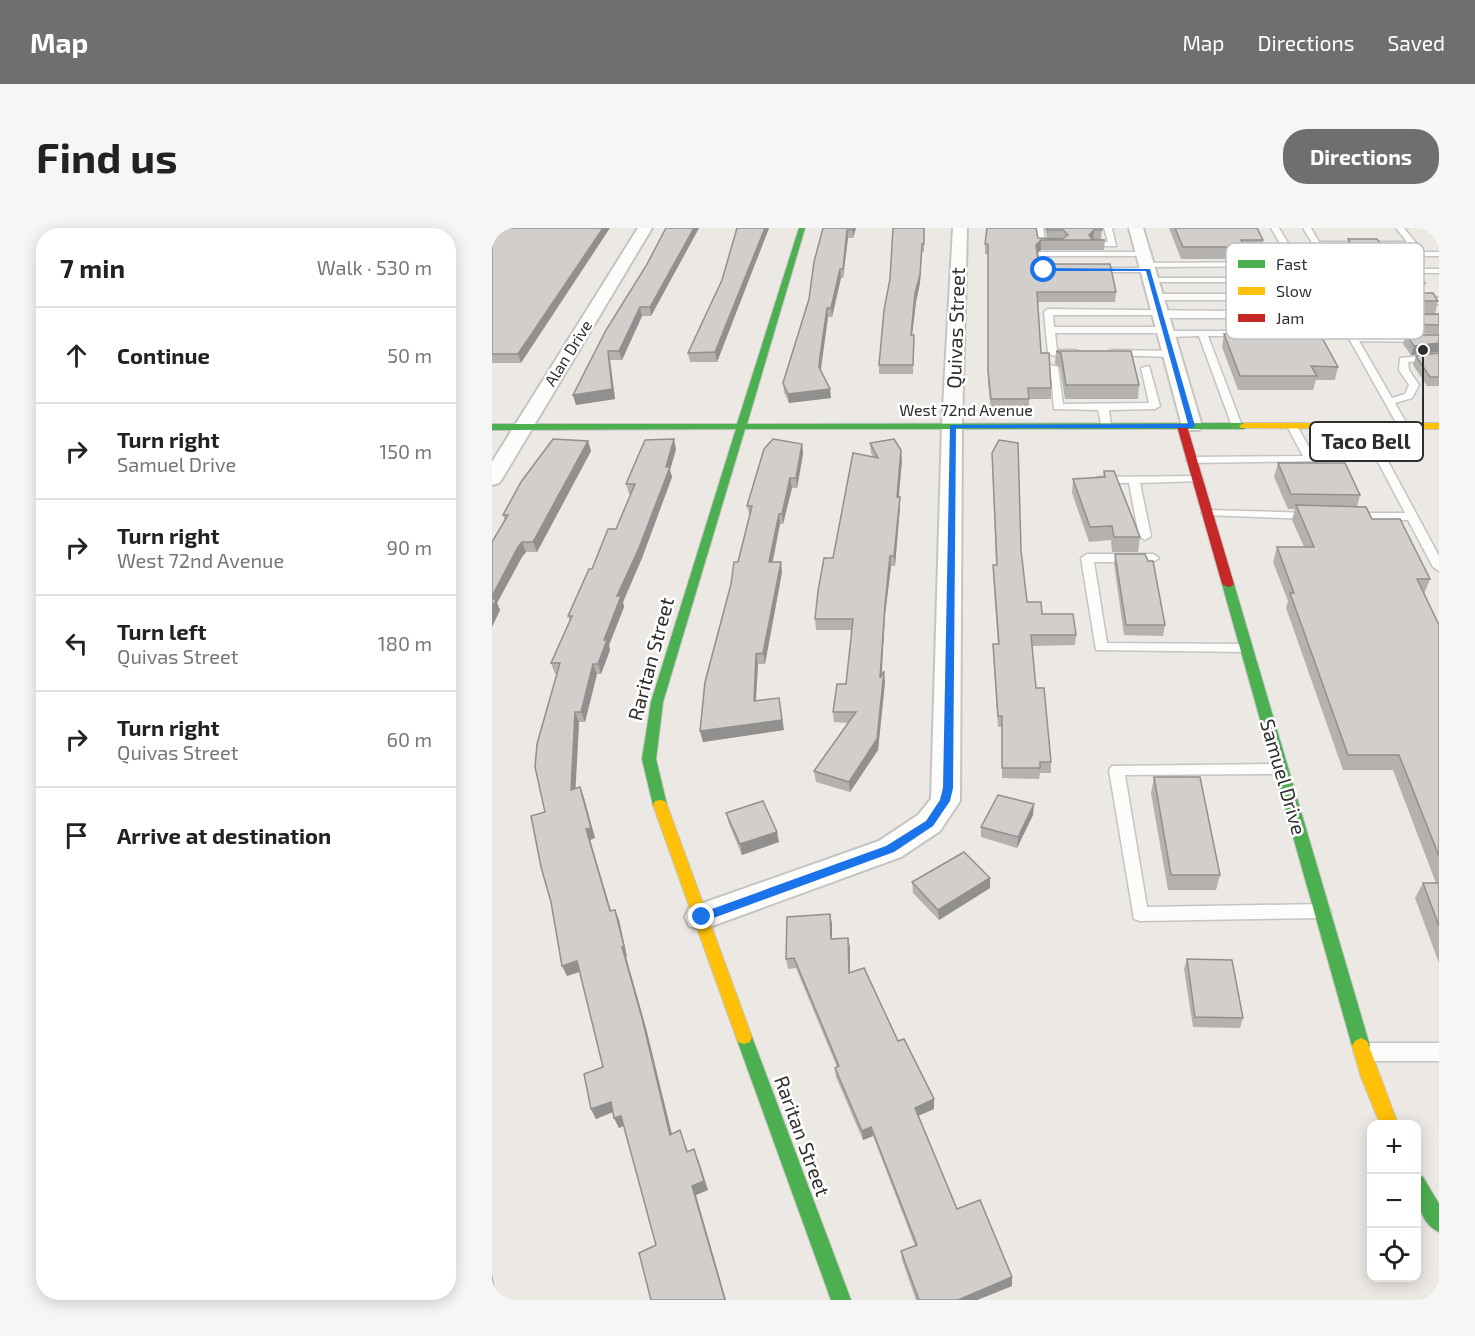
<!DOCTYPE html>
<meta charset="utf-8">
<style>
body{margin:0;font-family:"Exo 2",sans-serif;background:#f6f6f6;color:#222}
.controls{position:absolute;right:18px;bottom:18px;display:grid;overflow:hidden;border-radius:12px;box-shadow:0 3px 15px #0003}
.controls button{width:54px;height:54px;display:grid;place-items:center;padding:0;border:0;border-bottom:2px solid #e0e0e0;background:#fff;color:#222;font:30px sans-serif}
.stop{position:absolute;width:18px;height:18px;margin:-14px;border:4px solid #1a73e8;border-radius:50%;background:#fff}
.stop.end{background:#1a73e8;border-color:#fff;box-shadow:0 2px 6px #0008}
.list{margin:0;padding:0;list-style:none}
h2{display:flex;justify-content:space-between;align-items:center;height:78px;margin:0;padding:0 24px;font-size:26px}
h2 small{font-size:20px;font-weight:400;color:#767676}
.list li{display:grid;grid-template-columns:39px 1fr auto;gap:18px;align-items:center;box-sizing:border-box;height:96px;padding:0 24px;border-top:2px solid #e0e0e0}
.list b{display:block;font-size:22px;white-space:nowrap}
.list p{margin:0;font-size:20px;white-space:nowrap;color:#767676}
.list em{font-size:20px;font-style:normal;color:#767676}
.icon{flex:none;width:33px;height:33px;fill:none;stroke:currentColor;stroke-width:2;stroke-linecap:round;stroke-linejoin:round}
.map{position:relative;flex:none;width:947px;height:1072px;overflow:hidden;border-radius:24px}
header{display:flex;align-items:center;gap:36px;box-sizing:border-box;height:84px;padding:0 30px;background:#706f6e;color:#fff}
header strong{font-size:28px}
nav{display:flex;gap:33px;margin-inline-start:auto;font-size:21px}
.intro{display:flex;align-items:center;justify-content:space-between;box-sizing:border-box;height:144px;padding:0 36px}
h1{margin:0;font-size:42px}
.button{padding:15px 27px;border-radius:24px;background:#706f6e;color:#fff;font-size:21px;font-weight:700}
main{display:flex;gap:36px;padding:0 36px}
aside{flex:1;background:#fff;border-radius:24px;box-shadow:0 3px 15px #0003}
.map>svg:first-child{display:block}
</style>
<header>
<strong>Map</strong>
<nav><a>Map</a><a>Directions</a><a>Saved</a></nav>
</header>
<div class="intro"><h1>Find us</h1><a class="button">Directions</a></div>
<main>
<aside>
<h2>7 min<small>Walk · 530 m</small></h2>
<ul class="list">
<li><svg class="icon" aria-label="ahead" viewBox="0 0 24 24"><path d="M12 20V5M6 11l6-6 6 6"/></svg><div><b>Continue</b></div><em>50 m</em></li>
<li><svg class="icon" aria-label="right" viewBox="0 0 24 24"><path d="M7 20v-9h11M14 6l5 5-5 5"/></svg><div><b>Turn right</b><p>Samuel Drive</p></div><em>150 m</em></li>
<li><svg class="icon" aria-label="right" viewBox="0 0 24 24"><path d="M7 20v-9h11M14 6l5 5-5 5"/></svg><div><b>Turn right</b><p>West 72nd Avenue</p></div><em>90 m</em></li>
<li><svg class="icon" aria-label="left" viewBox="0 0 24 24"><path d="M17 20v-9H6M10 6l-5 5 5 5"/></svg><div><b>Turn left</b><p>Quivas Street</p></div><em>180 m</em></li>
<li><svg class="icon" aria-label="right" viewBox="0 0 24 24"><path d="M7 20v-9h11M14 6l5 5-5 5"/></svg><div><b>Turn right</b><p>Quivas Street</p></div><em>60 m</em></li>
<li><svg class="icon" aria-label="arrive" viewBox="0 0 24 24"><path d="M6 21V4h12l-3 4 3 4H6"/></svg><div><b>Arrive at destination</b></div></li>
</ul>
</aside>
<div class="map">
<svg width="947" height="1072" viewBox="0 0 947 1072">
<rect width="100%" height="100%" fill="#ece8e4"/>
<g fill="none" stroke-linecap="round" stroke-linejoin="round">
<g stroke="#c5c4c5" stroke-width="3">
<g id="lane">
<path d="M543 0H551L553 14H566V18H547Z"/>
<path d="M612 0H620L624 18H599L598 16 602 14H616Z"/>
<path d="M779 0H787L811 40 947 41V45L814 44 840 87 836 90H668L664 87H561L562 99H673L676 100 677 103H830L832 105 827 108H716L750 198 745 201 740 198 707 108 674 109 671 108 670 105H563L565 122H584L589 125C582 130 563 130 556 125L552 84 556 81 830 84 822 72H663L659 69 663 66H819L812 54H659L655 52 659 50H809L802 38 654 39 650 37 654 35 799 34Z"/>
<path d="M811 0H819L827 14H915L904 0H912L925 16 921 18H844L848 29H817V25H840L836 18H822Z"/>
<path d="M547 24H651L655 26 651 28H554L556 40 568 42C564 46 552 46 548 42Z"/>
<path d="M895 24H947V28H892L891 26Z"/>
<path d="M600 40H656L660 42 656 44H597L596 42Z"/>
<path d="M886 69 947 70V76L886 75 874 77 881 88H947V94H856L864 107 947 108V114L867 113 900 170 913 166 917 157 907 142 908 130 947 126V132L916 134 917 142 927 157 920 170 903 175 916 198 911 201 906 198 846 91 850 88H872L865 77 866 75Z"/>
<path d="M620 122 679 123 684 126 679 129 617 127V123Z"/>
<path d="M558 137 566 139 571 176 657 175 649 140 657 138 668 178 663 181 617 182 619 198 610 200 606 182 562 181Z"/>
<path d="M800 195 805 198 822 228 833 229V233L699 235 694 232 699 229 811 228 795 198Z"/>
<path d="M872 195 877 198 947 328V343L941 339 916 292 859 291 853 288 859 285H913L867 198Z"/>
<path d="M705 248 711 251 709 253 648 255 659 308 653 312 647 308 637 255H606L600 252 606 249Z"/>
<path d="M715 282 820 285 826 288 820 291 711 287 709 285Z"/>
<path d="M595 326H661L667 330 661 334H602L615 415 753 416 760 420 753 424 604 422 589 330Z"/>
<path d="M788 536 793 537 796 541 793 545 788 546 633 547 655 679 830 676 836 678 839 683 836 688 830 690 648 693 642 691 617 542 620 538Z"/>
<path d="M871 815H947V833H871L864 830 862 824 864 818Z"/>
</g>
</g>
<g stroke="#c5c4c5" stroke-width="4">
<g id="street">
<path d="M146 0H160L10 251 7 255 0 257V234Z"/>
<path d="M461 0H475L470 198 468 573 448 603 409 629 209 702 197 698 193 689 197 680 387 613 426 587 439 571 450 198Z"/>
<path d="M637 0H651L710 198 707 202H693L690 198Z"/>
</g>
</g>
<g stroke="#c5c4c5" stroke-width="2">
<g id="fast">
<path d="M307 0H313L255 196 752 195 757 198 752 201H253L171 474 164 531 175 577 173 581H163L161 577 150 531 159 474 244 201 0 202V196H245Z"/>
<path d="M939 0H946L947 8Z"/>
<path d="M736 353 742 356 878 818 875 823 869 826 863 823 860 818 730 356Z"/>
<path d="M252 802 258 804 260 809 359 1072H339L244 809 246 804Z"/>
<path d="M924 946 931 949 947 976V1004C926 995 924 966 924 946Z"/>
</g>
</g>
<g stroke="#c5c4c5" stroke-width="2">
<g id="slow">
<path d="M752 195H947V201L749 200 747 198Z"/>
<path d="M168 572 173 573 175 577 260 809 258 814 252 816 246 814 244 809 161 577 163 573Z"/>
<path d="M869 810 875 813 906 896H888L869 849 860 818 863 813Z"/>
</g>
</g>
<g stroke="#c5c4c5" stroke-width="2">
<path id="jam" d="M687 196 695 198 742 356 740 358 736 359 730 356 685 198Z"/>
</g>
<use href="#lane" fill="#fcfcfb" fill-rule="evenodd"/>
<use href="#street" fill="#fcfcfb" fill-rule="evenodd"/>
<use href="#fast" fill="#4caf50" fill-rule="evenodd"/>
<use href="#slow" fill="#ffc107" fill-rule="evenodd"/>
<use href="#jam" fill="#c62828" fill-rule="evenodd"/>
</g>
<g fill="#b4b1af">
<path d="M174 0H207L159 88H150L130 132H118L123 171 84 177 81 167 154 38Z"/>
<path d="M245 0H277L225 134H198L196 125 230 52Z"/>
<path d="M331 0H364L361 10H356L351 50H349L340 89H336L329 137 328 141 339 170 297 175 292 164 291 155 317 71Z"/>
<path d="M432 0V24H430L428 55 424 74 420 107 422 116 421 146H387V137Z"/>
<path d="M553 0H610L609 12H613L612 22H549L545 25 546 32 552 36 624 64 623 74H546L549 125 559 160V171H537V182L499 183 496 154V26H493V16L546 10H555Z"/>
<path d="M677 0H765L771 12 769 24H751L750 31H689Z"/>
<path d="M856 11 897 26 895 35 933 55 930 65 946 73 943 86H895L889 77 892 68H883L869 47 871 38H863L853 23Z"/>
<path d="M0 12 29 135H0Z"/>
<path d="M947 86V106L908 105 902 96 904 87Z"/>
<path d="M732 106 846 139 843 152H824L821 162H746L730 119Z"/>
<path d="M914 107H947V124L919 127 911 116Z"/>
<path d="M564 123 647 157 646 171H573L568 139 563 136Z"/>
<path d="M947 125V158H935L921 137 924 128Z"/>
<path d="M96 213 99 223 45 324H34L30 329 5 375 8 382 0 399 13 292 11 287Z"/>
<path d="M378 215 410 232 406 269H408V279L403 338H399L393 387 389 447 393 454 386 522 358 564 324 554 322 543 356 495 342 494 341 484 354 456 360 402H324L323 391 341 330 381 229 379 225Z"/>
<path d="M310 216 311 226 305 260H300L291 296H288L281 334 290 344 273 436H266L264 473 292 502 211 514 208 503 246 334 258 289 255 278Z"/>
<path d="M184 221 178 242 180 249 150 330 131 374 132 379 117 417 118 422 109 446H105L93 494H87L83 560 92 570 103 610 98 612 119 683 127 692 135 729H134L154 800 180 906 188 902 196 924 206 930 216 962 204 967 164 1017 132 898 127 900 122 890 121 884 104 891 99 881 111 839 88 744 75 748 53 584 65 446H63L59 435 78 393 76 388 100 341 124 301 139 266H137L134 256Z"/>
<path d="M500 225 529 322 535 374 550 386 584 407 583 417 540 418 544 460 559 534V545H548L547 551 510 550V499H506L501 426V416H506L501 347V337H504Z"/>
<path d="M786 235 868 267 865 278 880 291 938 351 932 366 947 397V735L923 670 931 655H944L901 542H851L794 380 796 373 781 334 785 319H812L800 292 803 281H796L782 249Z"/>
<path d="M612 243 648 309 646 324H620L619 312 597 314 580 265 581 251 611 249Z"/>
<path d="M623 326 673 397 671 408 632 407 622 336Z"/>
<path d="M662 549 728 647 724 662H676L659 565Z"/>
<path d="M234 585 287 614 250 627 237 596Z"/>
<path d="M541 587 525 620 489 609V599Z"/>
<path d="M420 654 498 660 447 692 421 665Z"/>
<path d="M338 686 340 696V711L356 710 358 720V745L406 813 442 881 426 888 465 981 520 1058 485 1072H424L410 1032 409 1023 423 1018 381 908 371 912 344 849 343 840 345 839 304 740 296 741 294 731Z"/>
<path d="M695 731 751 790 748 800 701 799 692 741Z"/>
</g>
<g fill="#92908e">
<path d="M111 0H118L29 135 26 126Z"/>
<path d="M202 0H207L159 88 158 79Z"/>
<path d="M273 0H277L225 134 223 124Z"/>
<path d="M361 0H364L361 10Z"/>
<path d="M355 2 356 10 351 50V41Z"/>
<path d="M602 2 601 12 597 7Z"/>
<path d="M549 12V22L544 26V17Z"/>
<path d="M430 16 428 55 424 74 419 116V107Z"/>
<path d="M348 41 349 50 340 89 339 80Z"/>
<path d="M148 79 150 88 130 132 127 123Z"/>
<path d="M335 80 336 89 328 148 327 139 328 128Z"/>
<path d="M947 115V124L919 127 922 118Z"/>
<path d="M116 123 118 132 123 171 84 177 81 167Z"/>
<path d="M338 161 339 170 297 175 296 166Z"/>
<path d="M182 211 184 221 178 242 180 249 150 330 131 374 132 379 117 417 118 422 109 446 106 436 112 412 125 368 174 239Z"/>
<path d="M96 213 99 223 45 324 41 314Z"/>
<path d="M310 216 311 226 305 260 304 250Z"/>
<path d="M409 222 410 232 406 279 405 269Z"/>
<path d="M298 250 300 260 291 296 290 286Z"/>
<path d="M408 269V279L403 338 402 328Z"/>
<path d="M287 286 288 296 278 344 277 334Z"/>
<path d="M30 314 34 324 30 329 5 375 8 382 0 399V368L26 319Z"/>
<path d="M398 328 399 338 393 387 389 460 388 450 393 377Z"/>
<path d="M289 334 290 344 273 436 271 425Z"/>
<path d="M264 426 266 436 263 484 262 473Z"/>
<path d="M101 436 105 446 93 494 89 484Z"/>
<path d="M392 443 393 454 386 522 358 564 357 554Z"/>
<path d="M287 470 292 502 211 514 208 503Z"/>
<path d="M83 484 87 494 83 572 79 562Z"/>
<path d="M88 559 92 570 103 610 98 612 122 693 118 683 94 601Z"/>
<path d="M542 576 541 587 525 620 526 609Z"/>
<path d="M285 604 287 614 250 627 248 616Z"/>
<path d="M498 650V660L447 692 446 682Z"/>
<path d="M123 682 127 692 135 729H134L154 800 182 916 178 907 130 719Z"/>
<path d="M338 686 340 696V722L339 711Z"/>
<path d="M356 710 358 720V756L357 745Z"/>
<path d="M85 733 89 743 75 748 70 738Z"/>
<path d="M442 871V881L423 889V880Z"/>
<path d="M119 874 123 883 104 891 99 881Z"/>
<path d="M129 888 133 897 127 900 122 890Z"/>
<path d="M379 899 381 908 371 912 370 903Z"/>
<path d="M202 921 216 962 204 967 234 1072H233L200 958Z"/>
<path d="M0 1046 5 1072H0Z"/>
<path d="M520 1049V1058L485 1072H466Z"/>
</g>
<g fill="#d1cecb" stroke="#92908e" stroke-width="1.5">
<path d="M10 0H111L26 126H0V12Z"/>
<path d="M174 0H202L158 79H148L127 123H116L120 161 81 167 114 102 154 38Z"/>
<path d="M245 0H273L223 124 196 125 230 52Z"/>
<path d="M331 0H361V2H355L351 41H348L339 80H335L328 128 327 139 338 161 296 166 291 155 317 71 322 34Z"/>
<path d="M401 0H432V16H430L428 47 423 65 419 107H422L421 137H387L392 82 398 51Z"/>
<path d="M495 0H544L546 10 570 11 576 7 571 2H555V0H610V2H602L597 7 600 11 613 12H549L544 17 546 32 552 36H618L624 64H545L549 125H557L559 160H536L537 171H499L496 143V16H493Z"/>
<path d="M683 0H765L771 12H749L752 19H691Z"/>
<path d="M856 11H885L897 26H866Z"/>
<path d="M872 34 903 35 908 41H922L933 55H886Z"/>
<path d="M892 65H941L946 73H898Z"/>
<path d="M947 86V97L910 96 904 87Z"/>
<path d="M732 106H828L846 139 819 138 825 148H748Z"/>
<path d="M914 107H947V115L922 118Z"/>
<path d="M564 123H639L647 157H574L569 125Z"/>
<path d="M947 125V149H938L924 128Z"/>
<path d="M61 211 96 213 41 314H30L26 319 0 368V314L16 287H11L29 254Z"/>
<path d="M182 211 174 239H178L147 320 125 368H129L112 412H115L106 436H101L89 484H83L79 562 88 559 99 600 94 601 118 683 123 682 132 718 130 719 150 790 178 907 188 902 195 924 202 921 212 953 200 958 233 1072H159L147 1025 164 1017 129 888 122 890 119 874 99 881 92 846 111 839 85 733 70 738 59 674 49 639 39 588 53 584 43 539 45 516 68 435H59L80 388H76L97 341H100L116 301H124L143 256H134L153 212Z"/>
<path d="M281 211 310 216 304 250H298L290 286H287L277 334H289L271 425 264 426 262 473 287 470 290 492 208 503 213 454 239 356 242 334H246L260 278H255L272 221Z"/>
<path d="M402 211 409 222 405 269H408L402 328H398L393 377 388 450 392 443 385 511 357 554 322 543 364 484H341L345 456H354L361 391H323L326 363 332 330H341L361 225 386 230 378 215Z"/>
<path d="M507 212 526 215 529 322 535 374H549L550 386H581L584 407H539L544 460H552L559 534H548V540H510V488H506L501 416H507L501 337H505L500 225Z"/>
<path d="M786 235H853L868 267 799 266Z"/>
<path d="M612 243H622L648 309H622L620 298 598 299 581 251 613 249Z"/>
<path d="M804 277 874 279 880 291H908L938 351H925L947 397V628L907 527H856L798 365H802L785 319H822Z"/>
<path d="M623 326H653L656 333H661L673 397H634Z"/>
<path d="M0 371H4L0 380Z"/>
<path d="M662 549H708L728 647H679Z"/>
<path d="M506 567 542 576 526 609 489 599Z"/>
<path d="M271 573 285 604 248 616 234 585Z"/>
<path d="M472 624 498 650 446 682 420 654Z"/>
<path d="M931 655H947V698Z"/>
<path d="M338 686 339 711 356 710 357 745 372 740 406 813 412 811 442 871 423 880 465 981 488 972 520 1049 466 1072H427L409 1023 425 1017 379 899 370 903 343 840 347 838 302 730 294 731 295 689Z"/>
<path d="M695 731 740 732 751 790 703 789Z"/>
</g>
<path fill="#1a73e8" d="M552 40 658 41 703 198 700 200H464L461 560 458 573 441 598 402 624 213 693H206V686L394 618 434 593 448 572 451 560 458 197 696 196 654 43H550Z"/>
<g text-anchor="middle" stroke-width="5" stroke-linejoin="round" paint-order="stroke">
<g font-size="16" fill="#2e2e2e" stroke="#fff">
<text transform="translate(76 125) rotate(-58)" y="6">Alan Drive</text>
<text x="474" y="188">West 72nd Avenue</text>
</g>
<g font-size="20" fill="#2e2e2e" stroke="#fff">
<text transform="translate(464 100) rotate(-88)" y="7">Quivas Street</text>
<text transform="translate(159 431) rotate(-75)" y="7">Raritan Street</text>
<text transform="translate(791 549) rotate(74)" y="7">Samuel Drive</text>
<text transform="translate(310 908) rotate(70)" y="7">Raritan Street</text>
</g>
</g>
<rect x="734" y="15" width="198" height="96" rx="9" fill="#fff" stroke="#c0c0c0" stroke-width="1.5"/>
<rect x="746" y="32" width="27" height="8" fill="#4caf50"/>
<rect x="746" y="59" width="27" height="8" fill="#ffc107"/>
<rect x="746" y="86" width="27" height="8" fill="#c62828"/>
<g font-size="16" fill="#2e2e2e">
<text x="784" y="42">Fast</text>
<text x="784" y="69">Slow</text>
<text x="784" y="96">Jam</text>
</g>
<path fill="none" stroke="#2e2e2e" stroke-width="2" d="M931 122L931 213"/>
<circle fill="#2e2e2e" stroke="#fff" stroke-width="2" cx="931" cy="122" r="6"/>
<rect fill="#fff" stroke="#2e2e2e" stroke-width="2" x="818" y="194" width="113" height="39" rx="6"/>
<g font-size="21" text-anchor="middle" font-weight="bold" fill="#2e2e2e">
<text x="874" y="221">Taco Bell</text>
</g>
</svg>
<div class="controls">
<button>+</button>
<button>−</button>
<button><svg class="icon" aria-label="locate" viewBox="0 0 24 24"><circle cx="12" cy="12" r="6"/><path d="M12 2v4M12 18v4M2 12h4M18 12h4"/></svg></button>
</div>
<div class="stop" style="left:552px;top:42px"></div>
<div class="stop end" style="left:210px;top:689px"></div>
</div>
</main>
